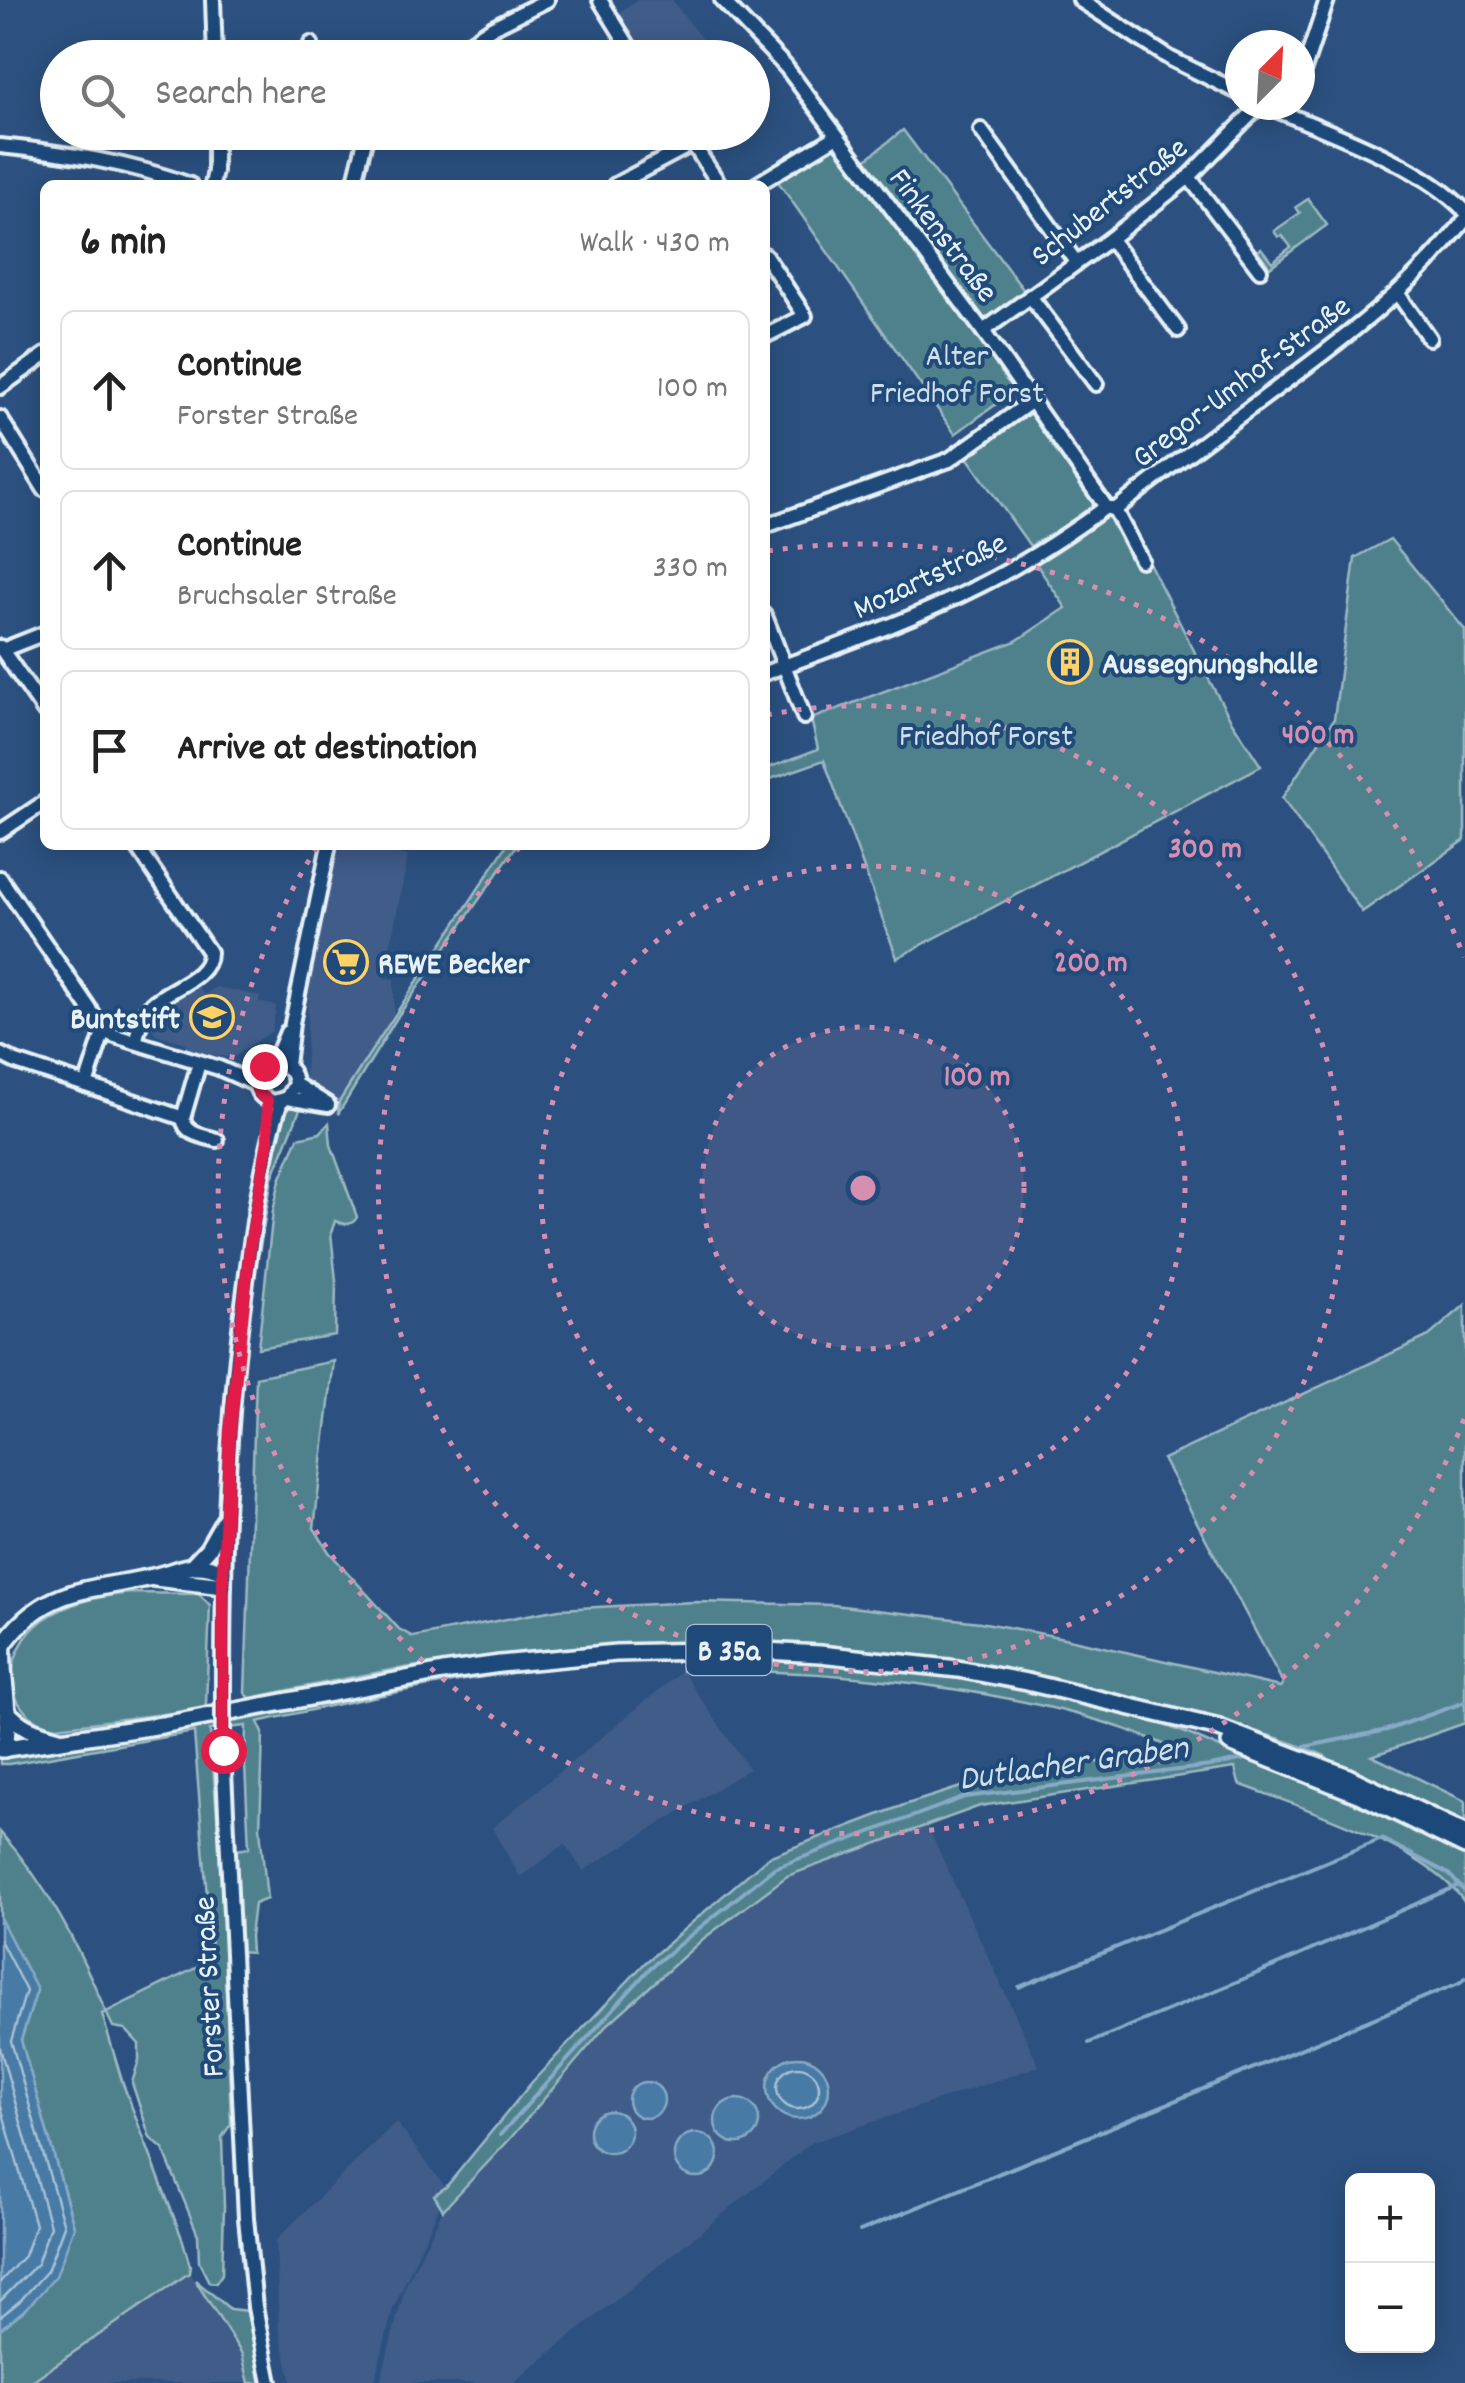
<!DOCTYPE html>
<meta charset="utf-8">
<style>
body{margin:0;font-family:Dekko,sans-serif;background:#f2f2f2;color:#222}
.controls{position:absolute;right:30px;bottom:30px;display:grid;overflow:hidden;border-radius:15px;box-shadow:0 5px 25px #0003}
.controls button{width:90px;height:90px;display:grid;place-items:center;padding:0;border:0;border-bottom:2px solid #e0e0e0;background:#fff;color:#222;font:50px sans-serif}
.compass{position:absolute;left:1225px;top:30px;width:90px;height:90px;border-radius:50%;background:#fff;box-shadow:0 5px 25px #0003;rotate:24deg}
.stop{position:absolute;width:30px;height:30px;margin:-22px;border:8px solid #e11d48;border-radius:50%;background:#fff}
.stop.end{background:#e11d48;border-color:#fff;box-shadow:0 2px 10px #0008}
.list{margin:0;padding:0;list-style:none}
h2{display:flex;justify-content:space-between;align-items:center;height:130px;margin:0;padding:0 40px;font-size:42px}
h2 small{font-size:32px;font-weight:400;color:#767676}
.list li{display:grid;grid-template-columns:65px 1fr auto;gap:30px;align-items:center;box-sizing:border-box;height:160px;margin:0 20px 20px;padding:0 20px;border:2px solid #e0e0e0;border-radius:15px}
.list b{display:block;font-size:38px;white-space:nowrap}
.list p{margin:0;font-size:32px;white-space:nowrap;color:#767676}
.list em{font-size:32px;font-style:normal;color:#767676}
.icon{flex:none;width:55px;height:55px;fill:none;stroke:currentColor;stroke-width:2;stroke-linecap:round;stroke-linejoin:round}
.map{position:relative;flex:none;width:1465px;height:2383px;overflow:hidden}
.search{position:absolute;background:#fff;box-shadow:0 5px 25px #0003;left:40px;top:40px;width:730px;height:110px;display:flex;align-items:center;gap:25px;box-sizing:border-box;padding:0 35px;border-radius:55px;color:#767676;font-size:38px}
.panel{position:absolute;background:#fff;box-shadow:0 5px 25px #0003;left:40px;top:180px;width:730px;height:670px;border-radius:15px}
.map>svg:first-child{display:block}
</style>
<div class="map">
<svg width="1465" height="2383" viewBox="0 0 1465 2383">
<rect width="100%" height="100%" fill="#2c5180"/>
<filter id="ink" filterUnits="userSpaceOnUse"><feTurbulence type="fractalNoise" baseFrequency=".01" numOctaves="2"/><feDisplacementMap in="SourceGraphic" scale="20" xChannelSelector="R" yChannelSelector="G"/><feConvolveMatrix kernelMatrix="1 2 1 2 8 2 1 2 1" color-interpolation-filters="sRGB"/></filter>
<g filter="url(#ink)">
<g fill="#3f5c89">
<path d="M638 0H672L704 42 680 57H644L617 14Z"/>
<path d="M337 845H392V853L408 856 384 978 394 979V1014L339 1102 306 1082 305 1078 309 980Z"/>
<path d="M196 983 204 995 216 987 260 996 259 1002 276 1006 272 1031 232 1058 185 1049 186 1043 156 1034 147 1021 150 1013Z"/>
<path d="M682 1671 749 1769 583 1871 565 1844 520 1877 492 1828Z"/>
<path d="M927 1825 1039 2066 811 2143 513 2383H380L405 2287 443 2210 509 2140 606 2026 703 1939 787 1876Z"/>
<path d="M396 2122 446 2188 434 2195 440 2205 393 2309 374 2383H292L279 2328 276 2240Z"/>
<path d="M189 2273 242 2354 249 2383H29Z"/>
</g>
<g fill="#50818c" stroke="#9cb9c2" stroke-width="2.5">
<path d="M903 130 1025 292 984 323 864 161Z"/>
<path d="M835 144 1016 390 955 434 777 180Z"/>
<path d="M1308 199 1327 225 1270 267 1258 251 1261 248 1272 262 1291 247 1282 235 1278 237 1274 231 1300 213 1296 207Z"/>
<path d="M1030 410 1099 508 1030 546 967 457Z"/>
<path d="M1107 516 1147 559 1207 676 1231 720 1261 766 897 958 824 760 765 781V769L818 749 811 719 1016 641 1066 608 1034 561Z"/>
<path d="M1390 539 1465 630V840L1362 912 1282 798 1334 719 1355 558Z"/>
<path d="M507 845H517L398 1016 338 1114 339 1102 368 1056Z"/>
<path d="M291 1107H301L272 1178 259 1253H255L269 1175C279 1156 277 1133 282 1111Z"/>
<path d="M329 1123 331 1145 357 1217C352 1227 343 1224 335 1221L331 1233 336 1281 335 1335 258 1348 273 1211 280 1180 298 1138 320 1133Z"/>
<path d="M1465 1305V1723L1372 1756 1465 1801V1825L1361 1774 1325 1758V1756C1265 1729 1199 1719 1136 1702 1099 1693 1062 1682 1025 1674 961 1661 895 1652 830 1647 685 1635 535 1647 392 1670 344 1678 297 1689 250 1698L245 1693 256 1377 334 1361 314 1528 329 1552 399 1629 413 1637 559 1609 694 1602 833 1605 980 1622 1064 1638 1280 1687 1283 1683 1163 1459 1429 1336Z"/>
<path d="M131 1593 199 1594 210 1605 206 1704 204 1709 57 1727C0 1718 0 1652 43 1620 70 1602 100 1596 131 1593Z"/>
<path d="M682 1656C799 1659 917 1664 1032 1688 1081 1698 1131 1713 1178 1730 1195 1736 1211 1745 1228 1751 1308 1783 1388 1816 1465 1856V1903C1430 1848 1300 1807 1239 1784L1235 1768 980 1806 787 1876 703 1939 606 2026 509 2140 443 2210 434 2195 446 2187 532 2082 645 1963 768 1857 904 1805 986 1779 1177 1750C1112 1720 1042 1704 972 1692 875 1676 780 1669 682 1671V1660C538 1661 398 1690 258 1722L263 1733 260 1829 267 1899 254 1904 250 1936 251 1953 239 1952 235 1850 249 1848 245 1764 246 1726 210 1730 222 1876 231 2124 222 2137 224 2207 222 2274 216 2283 209 2282 199 2262 198 2235 163 2149 150 2138 132 2083 139 2060V2044L125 2029 113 2027 106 2012 102 2014 123 2084 183 2241 190 2266 189 2273 29 2383H0V2329L27 2308 74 2226 21 2040 37 1990 0 1918V1832C48 1885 78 1946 106 2012L212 1960 194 1732 9 1764H0V1759L208 1723 504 1668Z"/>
<path d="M195 2280 230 2309 247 2311 261 2383H249L242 2354Z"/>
</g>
<g fill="#477aa4" stroke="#87aac6" stroke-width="2.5">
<path d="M0 1918 37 1990 21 2040 74 2227 56 2276 27 2308 0 2329Z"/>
<circle cx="798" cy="2088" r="31"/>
<circle cx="646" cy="2100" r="18"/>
<circle cx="737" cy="2121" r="22"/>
<circle cx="610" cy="2132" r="21"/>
<circle cx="696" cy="2155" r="22"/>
</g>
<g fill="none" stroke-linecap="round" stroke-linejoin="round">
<g stroke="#a8c1d6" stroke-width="2.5">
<path d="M0 1940 26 1991 11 2041 64 2226 47 2271 20 2301 0 2317"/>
<path d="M0 2048 50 2226 37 2264 0 2301"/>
<circle cx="798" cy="2088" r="21"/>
<path d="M0 2103 35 2225 24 2256 0 2282"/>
</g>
<g stroke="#87aac6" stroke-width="4">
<path d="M1294 1749 1387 1730 1465 1702"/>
<path d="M1019 1987 1382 1839 1449 1874 1465 1892"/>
<path d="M1089 2043 1277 1965 1459 1885"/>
<path d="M500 2135 651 1967 774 1868 965 1797 1210 1766 1250 1758"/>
<path d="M860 2231 1459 1983 1465 1978"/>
</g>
<g stroke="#e8f1f8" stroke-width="20">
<g id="minor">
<path d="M213 0 215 58"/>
<path d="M600 0 636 58"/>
<path d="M722 0 786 67 983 331 1106 507 1115 510 1141 560"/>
<path d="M1080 0 1171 59 1240 93"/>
<path d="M310 58 311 44"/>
<path d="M446 58 493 27 547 0"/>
<path d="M1300 81 1327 0"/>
<path d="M1265 105C1327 132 1418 162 1465 211"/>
<path d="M981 130 1076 262"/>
<path d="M685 132 720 185"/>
<path d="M0 146C67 153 127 162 190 185"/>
<path d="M1189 177 1260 270"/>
<path d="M212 185 215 171V132"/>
<path d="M354 185 367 132"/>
<path d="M615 185 692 144"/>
<path d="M756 185 837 136"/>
<path d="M1110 239 1178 330"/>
<path d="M765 255 805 316 765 336"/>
<path d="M1398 294 1429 338"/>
<path d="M1030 296 1096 384"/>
<path d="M983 331 1110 239 1189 177 1260 105"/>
<path d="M0 387 45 355"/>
<path d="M0 418 45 490"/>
<path d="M1115 510C1169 467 1226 426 1281 385 1349 335 1412 287 1465 220"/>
<path d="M765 526 949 460 1032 401"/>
<path d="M765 616 804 717"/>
<path d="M0 647 45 712"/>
<path d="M2 650 45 633"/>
<path d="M765 673C838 646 912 620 981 585 1025 563 1066 536 1106 507"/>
<path d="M0 832 45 802"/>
<path d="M0 878 104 1030 112 1035 219 1068 255 1084"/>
<path d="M104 1030 86 1085 183 1118 199 1063"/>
<path d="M135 1042C139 1029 141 1014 151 1005 168 988 210 979 209 952L136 845"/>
<path d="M0 1054 16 1062 86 1085"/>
<path d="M274 1063C287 1064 294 1071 295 1084L287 1098 274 1102C262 1099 255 1092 256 1079L264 1066 274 1063 287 1032"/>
<path d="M287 1066 292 1023 329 845"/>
<path d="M295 1084 327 1104"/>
<path d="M287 1098 328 1105"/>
<path d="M183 1118C185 1135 204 1136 217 1140"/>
<path d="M223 1686C223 1553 227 1421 245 1289 253 1226 261 1162 281 1101"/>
<path d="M223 1751 246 2218 255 2307 270 2383"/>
</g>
</g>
<g stroke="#e8f1f8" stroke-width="22">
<g id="major">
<path d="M193 1565 208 1549 224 1521"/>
<path d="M155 1578 223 1586"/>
<path d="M3 1644C0 1679 13 1715 4 1749"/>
<path d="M0 1649C40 1589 84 1591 148 1578 179 1572 191 1558 223 1572"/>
<path d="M6 1710C20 1728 37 1733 59 1739"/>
<path d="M1230 1743 1363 1796 1465 1846"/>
<path d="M0 1749 162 1725 443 1672 500 1664 616 1653 746 1650 820 1654 958 1669 1027 1682 1219 1728 1346 1776 1465 1833"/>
</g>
</g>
<use href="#minor" stroke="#1f4a7a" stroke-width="12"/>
<use href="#major" stroke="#1f4a7a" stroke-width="15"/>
<g stroke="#e8f1f8" stroke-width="20" stroke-linecap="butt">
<path id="minor-bridge" d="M223 1686V1751"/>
</g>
<use href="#minor-bridge" stroke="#1f4a7a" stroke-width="12"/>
</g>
</g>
<g fill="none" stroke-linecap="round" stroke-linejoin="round" filter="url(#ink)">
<path stroke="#e11d48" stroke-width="12" d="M223 1750V1572L230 1431 250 1245 268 1140 267 1100C253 1091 252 1077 264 1066"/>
</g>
<circle cx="863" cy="1188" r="161" fill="#d78fb1" fill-opacity=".12"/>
<g fill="none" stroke="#d78fb1" stroke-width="5" stroke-dasharray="5 10">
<circle cx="863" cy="1188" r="161"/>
<circle cx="863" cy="1188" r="322"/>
<path d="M767 715A483 483 0 1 1 521 846"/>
<path d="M1464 1419A644 644 0 1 1 317 847M768 551A644 644 0 0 1 1464 957"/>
</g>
<defs>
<g id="building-ring" transform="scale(2.25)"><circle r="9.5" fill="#1f4a7a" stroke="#ffd166" stroke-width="1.5"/><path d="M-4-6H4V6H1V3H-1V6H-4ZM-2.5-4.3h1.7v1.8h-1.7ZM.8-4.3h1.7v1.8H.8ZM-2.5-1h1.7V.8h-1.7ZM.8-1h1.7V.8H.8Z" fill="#ffd166"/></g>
<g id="supermarket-ring" transform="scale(2.25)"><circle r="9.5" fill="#1f4a7a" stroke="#ffd166" stroke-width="1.5"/><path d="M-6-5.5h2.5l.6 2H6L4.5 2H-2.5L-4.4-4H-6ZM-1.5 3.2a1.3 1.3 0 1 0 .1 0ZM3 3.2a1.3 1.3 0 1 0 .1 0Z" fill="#ffd166"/></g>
<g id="school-ring" transform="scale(2.25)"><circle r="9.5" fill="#1f4a7a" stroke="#ffd166" stroke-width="1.5"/><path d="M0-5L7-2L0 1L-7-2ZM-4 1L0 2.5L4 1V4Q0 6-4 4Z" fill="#ffd166"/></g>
</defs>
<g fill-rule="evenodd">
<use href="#building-ring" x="1070" y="662"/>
<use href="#supermarket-ring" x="346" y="962"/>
<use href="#school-ring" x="212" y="1017"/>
</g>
<g text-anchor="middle" stroke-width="8" stroke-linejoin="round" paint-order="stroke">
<rect fill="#1f4a7a" stroke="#acbfd2" stroke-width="2.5" x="686.5" y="1625" width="85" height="50" rx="8"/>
<g font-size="30" font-weight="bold" fill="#e8f1f8">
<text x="729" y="1660">B 35a</text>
</g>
<g font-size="32" fill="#e8f1f8" stroke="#1f4a7a">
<text transform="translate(1108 200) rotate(-38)" y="11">Schubertstraße</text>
<text transform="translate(945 234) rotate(53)" y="11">Finkenstraße</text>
<text transform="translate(1240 380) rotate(-37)" y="11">Gregor-Umhof-Straße</text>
<text transform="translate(929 574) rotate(-25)" y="11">Mozartstraße</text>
<text transform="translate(207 1987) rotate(-93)" y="11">Forster Straße</text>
</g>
<g font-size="32" fill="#d1e0e8" stroke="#1f4a7a">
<text x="957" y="365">Alter<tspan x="957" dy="37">Friedhof Forst</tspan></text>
<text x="986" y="745">Friedhof Forst</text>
</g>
<g font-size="32" font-weight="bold" fill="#e8f1f8" stroke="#1f4a7a" text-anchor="start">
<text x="1102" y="673">Aussegnungshalle</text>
<text x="378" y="973">REWE Becker</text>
<text x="180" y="1028" text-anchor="end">Buntstift</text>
</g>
<g font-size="35" font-style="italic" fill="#d0dfeb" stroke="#1f4a7a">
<text transform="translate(1073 1761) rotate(-8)" y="12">Dutlacher Graben</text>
</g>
</g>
<circle cx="863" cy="1188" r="15" fill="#d78fb1" stroke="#1f4a7a" stroke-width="5"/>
<g font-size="30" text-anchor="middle" font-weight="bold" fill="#d78fb1" stroke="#1f4a7a" stroke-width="8" stroke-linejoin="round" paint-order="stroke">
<text x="1318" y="743">400 m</text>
<text x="1205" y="857">300 m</text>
<text x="1091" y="971">200 m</text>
<text x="977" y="1085">100 m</text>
</g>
</svg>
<div class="controls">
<button>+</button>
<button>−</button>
</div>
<svg class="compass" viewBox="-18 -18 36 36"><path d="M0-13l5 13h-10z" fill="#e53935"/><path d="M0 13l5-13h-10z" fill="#767676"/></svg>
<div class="stop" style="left:223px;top:1750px"></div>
<div class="stop end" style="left:264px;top:1066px"></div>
<div class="search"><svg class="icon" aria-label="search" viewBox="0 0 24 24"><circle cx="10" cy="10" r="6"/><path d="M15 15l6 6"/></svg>Search here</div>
<section class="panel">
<h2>6 min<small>Walk · 430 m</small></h2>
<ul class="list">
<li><svg class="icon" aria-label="ahead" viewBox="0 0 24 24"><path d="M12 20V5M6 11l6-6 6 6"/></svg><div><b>Continue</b><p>Forster Straße</p></div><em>100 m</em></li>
<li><svg class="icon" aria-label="ahead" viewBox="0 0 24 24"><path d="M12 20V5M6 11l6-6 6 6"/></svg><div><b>Continue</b><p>Bruchsaler Straße</p></div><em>330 m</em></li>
<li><svg class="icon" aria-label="arrive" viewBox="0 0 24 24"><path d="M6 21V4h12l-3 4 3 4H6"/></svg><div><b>Arrive at destination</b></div></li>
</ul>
</section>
</div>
